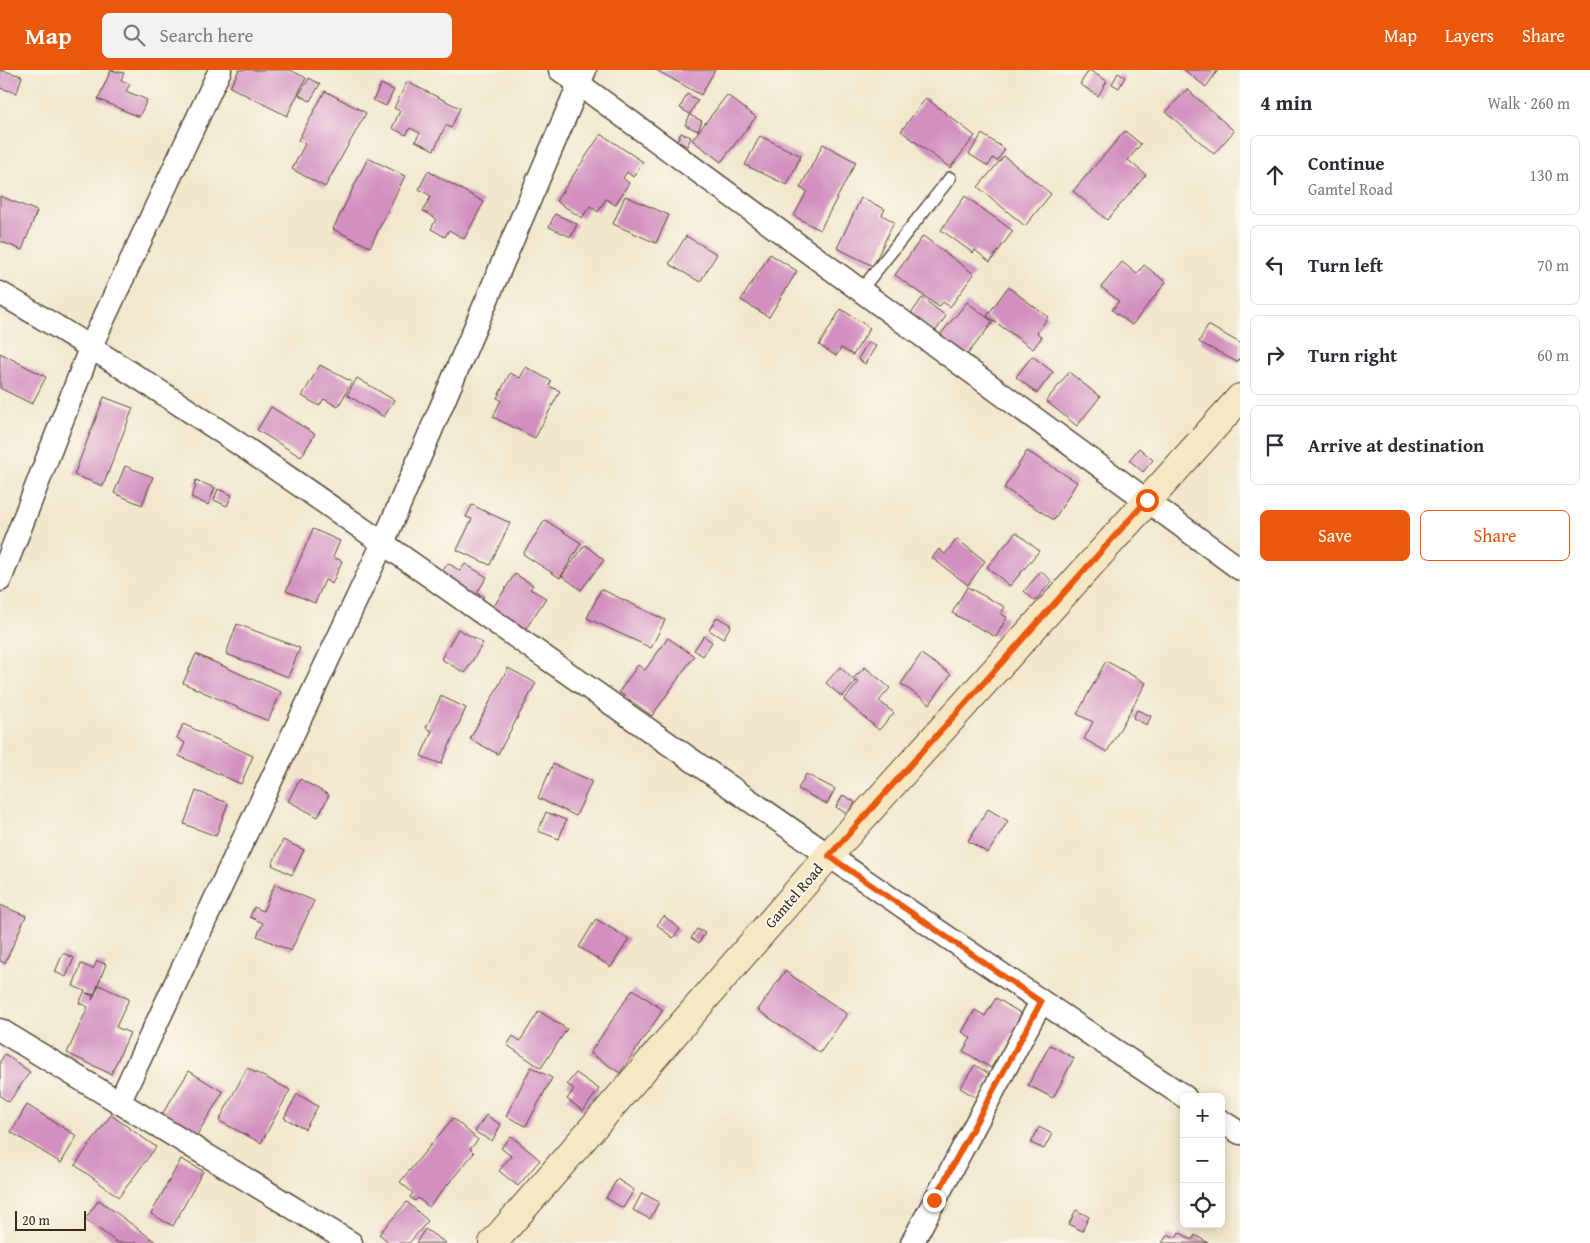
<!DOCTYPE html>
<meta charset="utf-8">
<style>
body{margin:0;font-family:"Gentium Book Plus",serif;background:#f2f2f3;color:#2b2b33}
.controls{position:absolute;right:15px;bottom:15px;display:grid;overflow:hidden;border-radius:8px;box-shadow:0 2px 12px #0003}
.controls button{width:45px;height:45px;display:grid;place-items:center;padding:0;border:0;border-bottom:1px solid #e1e1e2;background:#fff;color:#2b2b33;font:25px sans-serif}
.scale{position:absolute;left:15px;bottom:12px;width:71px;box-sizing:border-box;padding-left:5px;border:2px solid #3b2a1e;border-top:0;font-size:14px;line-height:18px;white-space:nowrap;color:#3b2a1e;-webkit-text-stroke:4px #fbf7ec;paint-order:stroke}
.stop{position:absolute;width:15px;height:15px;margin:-11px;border:4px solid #ea580c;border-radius:50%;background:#fff}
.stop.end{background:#ea580c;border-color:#fff;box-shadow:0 1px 5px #0008}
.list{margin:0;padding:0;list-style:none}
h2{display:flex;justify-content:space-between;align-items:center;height:65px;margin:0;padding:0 20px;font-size:21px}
h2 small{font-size:16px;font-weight:400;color:#7c7c81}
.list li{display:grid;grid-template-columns:32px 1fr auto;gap:15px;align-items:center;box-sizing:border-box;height:80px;margin:0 10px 10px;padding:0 10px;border:1px solid #e1e1e2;border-radius:8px}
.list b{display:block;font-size:19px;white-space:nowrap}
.list p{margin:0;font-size:16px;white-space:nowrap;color:#7c7c81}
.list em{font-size:16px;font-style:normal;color:#7c7c81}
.actions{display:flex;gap:10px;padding:15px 20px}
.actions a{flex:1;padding:11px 0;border:1px solid #ea580c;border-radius:8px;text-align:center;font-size:18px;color:#ea580c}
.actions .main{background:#ea580c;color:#fff}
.icon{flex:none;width:28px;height:28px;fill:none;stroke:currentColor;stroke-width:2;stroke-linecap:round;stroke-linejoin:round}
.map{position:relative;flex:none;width:1240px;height:1173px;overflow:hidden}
header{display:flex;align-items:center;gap:30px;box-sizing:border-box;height:70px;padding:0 25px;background:#ea580c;color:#fff}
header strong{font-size:24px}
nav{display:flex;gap:28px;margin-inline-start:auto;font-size:18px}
.search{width:350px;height:45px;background:#f2f2f3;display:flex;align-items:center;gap:12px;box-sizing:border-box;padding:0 18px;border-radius:8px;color:#7c7c81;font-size:19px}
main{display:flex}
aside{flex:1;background:#fff}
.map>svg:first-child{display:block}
</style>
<header>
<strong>Map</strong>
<div class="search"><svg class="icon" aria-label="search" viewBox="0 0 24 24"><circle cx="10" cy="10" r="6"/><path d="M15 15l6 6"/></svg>Search here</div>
<nav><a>Map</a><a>Layers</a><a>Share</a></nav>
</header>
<main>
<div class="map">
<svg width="1240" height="1173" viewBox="0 0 1240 1173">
<rect width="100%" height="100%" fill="#fbf7ec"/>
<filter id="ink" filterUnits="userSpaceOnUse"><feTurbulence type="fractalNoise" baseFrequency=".02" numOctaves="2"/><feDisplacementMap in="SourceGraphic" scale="10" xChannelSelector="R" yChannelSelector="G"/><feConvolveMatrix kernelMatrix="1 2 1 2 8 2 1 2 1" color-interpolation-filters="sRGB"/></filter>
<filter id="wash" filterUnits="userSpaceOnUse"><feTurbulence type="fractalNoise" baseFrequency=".0096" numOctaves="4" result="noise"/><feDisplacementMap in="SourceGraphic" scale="20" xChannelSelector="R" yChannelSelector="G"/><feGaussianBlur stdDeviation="1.12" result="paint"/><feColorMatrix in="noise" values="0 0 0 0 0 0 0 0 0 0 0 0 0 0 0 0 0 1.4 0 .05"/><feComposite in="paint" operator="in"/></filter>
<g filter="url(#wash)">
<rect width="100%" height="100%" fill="#f1e7cd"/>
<g id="blocks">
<g fill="#d28fbf">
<path d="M0 0 22 6 17 23 0 18Z"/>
<path d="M111 0 124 3 121 10 130 14 126 21 147 30 139 47 98 29Z"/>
<path d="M239 0H290L306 8 287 46 230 17Z"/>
<path d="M656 0H715L701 25Z"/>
<path d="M1089 0 1107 11 1098 26 1080 14Z"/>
<path d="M1184 0H1218L1206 17Z"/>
<path d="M1118 3 1125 7 1119 18 1112 14Z"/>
<path d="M309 8 320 14 310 31 299 25Z"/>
<path d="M407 12 460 38 451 58 446 55 434 80 415 71 420 63 410 58 406 65 392 58 400 41 394 38Z"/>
<path d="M381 14 394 20 386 36 373 30Z"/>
<path d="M1187 19 1234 61 1214 84 1166 42Z"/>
<path d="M325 21 366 43 325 117 292 99 305 74 298 70Z"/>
<path d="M687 24 698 30 690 44 680 38Z"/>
<path d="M727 25 756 47 721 92 692 70Z"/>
<path d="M926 28 975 66 950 98 901 61Z"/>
<path d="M690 45 702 51 698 61 685 55Z"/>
<path d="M1125 61 1141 74 1128 90 1146 105 1107 150 1073 121Z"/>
<path d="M681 63 691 67 687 76 677 71Z"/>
<path d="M601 64 643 92 633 107 627 102 623 108 629 113 615 135 606 129 598 142 590 136 582 148 556 131Z"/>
<path d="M982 64 1005 79 997 91 993 88 988 96 969 84Z"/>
<path d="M760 66 801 86 787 115 745 95Z"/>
<path d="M823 74 856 92 820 160 794 146 807 121 800 118Z"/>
<path d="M1004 86 1051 124 1025 156 978 117Z"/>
<path d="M368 88 405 106 370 177 333 159Z"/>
<path d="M428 101 484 132 464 169 449 160 445 167 431 159 436 149 423 141 431 126 419 119Z"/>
<path d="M0 126 37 141 22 180 0 171Z"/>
<path d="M625 126 669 145 656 173 613 154Z"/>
<path d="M965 126 1013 161 990 192 975 180 973 183 941 160Z"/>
<path d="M861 128 885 139 882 145 894 152 873 196 837 178Z"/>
<path d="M555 144 577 154 571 167 549 157Z"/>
<path d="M686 166 717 184 700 212 669 194Z"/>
<path d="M923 166 974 204 950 237 943 232 939 237 895 205Z"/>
<path d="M770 184 797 201 769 247 741 230Z"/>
<path d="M1122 192 1137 204 1144 195 1166 212 1132 255 1112 240 1119 231 1101 217Z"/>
<path d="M1008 217 1048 247 1037 263 1042 267 1033 279 987 246Z"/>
<path d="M922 228 946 246 935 262 911 244Z"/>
<path d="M967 232 993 252 966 286 940 265Z"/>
<path d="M841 239 870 258 853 285 841 278 836 286 819 275Z"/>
<path d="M1208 255 1240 273V287L1237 292 1199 272Z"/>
<path d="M868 272 876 276 865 294 858 289Z"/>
<path d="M0 283 46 307 32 334 0 318Z"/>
<path d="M1032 286 1053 302 1037 323 1016 307Z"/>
<path d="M320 295 352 312 338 337 324 329 319 336 302 326Z"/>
<path d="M526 297 551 311 549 316 560 321 535 368 493 347 501 330 497 328 510 303 520 308Z"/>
<path d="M1069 302 1100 327 1077 356 1046 331Z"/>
<path d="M357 308 394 330 384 347 347 325Z"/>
<path d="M104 327 133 338 103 416 74 405Z"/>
<path d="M271 337 315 364 301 387 257 360Z"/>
<path d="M1139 378 1153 390 1143 402 1129 390Z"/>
<path d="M1027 381 1077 412 1054 450 1004 418Z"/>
<path d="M125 396 153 407 142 435 114 423Z"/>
<path d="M196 410 215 418 208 435 191 427 196 416 194 415Z"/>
<path d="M218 419 232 425 227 436 214 430Z"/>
<path d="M472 435 510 453 490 495 457 480 472 449 466 447Z"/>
<path d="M545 450 581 473 560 508 523 484Z"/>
<path d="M313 459 340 471 333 487 342 491 332 514 325 510 315 533 286 521Z"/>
<path d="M1016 462 1039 481 1010 516 987 497Z"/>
<path d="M957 469 985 491 968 515 932 488 939 479 945 484Z"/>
<path d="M585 475 604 490 581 520 562 506Z"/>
<path d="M448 493 460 501 465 494 487 507 477 523 484 527 479 534 438 508Z"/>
<path d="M1041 501 1052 511 1035 531 1024 521Z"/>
<path d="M515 504 533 515 530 519 546 528 525 560 492 539Z"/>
<path d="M967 517 1005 537 1001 544 1007 547 996 567 952 543Z"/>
<path d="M601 519 665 550 651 578 587 548Z"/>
<path d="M717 547 731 555 723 569 709 560Z"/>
<path d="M237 554 300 578 288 607 226 584Z"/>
<path d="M458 559 483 573 465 603 441 589Z"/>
<path d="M704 566 712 572 703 586 694 580Z"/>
<path d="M668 568 694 586 652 646 619 622 638 595 645 600Z"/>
<path d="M196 584 281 622 268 651 183 613Z"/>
<path d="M921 584 951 604 930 634 901 614Z"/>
<path d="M1106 591 1146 613 1107 682 1084 669 1093 652 1077 644Z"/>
<path d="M840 597 856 612 842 627 826 613Z"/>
<path d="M865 597 890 618 879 631 894 643 879 660 844 630 859 612 854 608Z"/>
<path d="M508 598 536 613 498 684 470 669Z"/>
<path d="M441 626 466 638 441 694 421 686 432 661 426 658Z"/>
<path d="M1137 640 1151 646 1147 655 1133 648Z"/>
<path d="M183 654 253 686 241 714 179 686 185 673 177 668Z"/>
<path d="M553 694 592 711 576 746 538 728Z"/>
<path d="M806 704 835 719 827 734 798 719Z"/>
<path d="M300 709 329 725 318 747 288 731Z"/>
<path d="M196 721 228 733 216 766 184 754Z"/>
<path d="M843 725 855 732 847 744 836 737Z"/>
<path d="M988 739 1008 751 988 783 968 771Z"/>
<path d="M546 742 566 750 559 769 538 761Z"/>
<path d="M283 770 304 780 292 805 272 795Z"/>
<path d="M275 814 314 831 291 881 257 866 263 853 250 847 254 837 263 841Z"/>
<path d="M0 835 26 846 5 893 0 891Z"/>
<path d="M664 846 680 859 673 868 657 855Z"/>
<path d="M596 849 629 869 611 897 579 877Z"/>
<path d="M697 859 705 863 699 873 691 868Z"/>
<path d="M63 883 74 888 66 907 55 902Z"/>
<path d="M97 891 106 894 94 925 86 923 93 926 92 930 99 915 129 929 116 957 130 963 111 1004 67 983 88 937 79 933 85 921 73 916 81 894 93 899Z"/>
<path d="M785 901 847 944 820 983 758 940Z"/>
<path d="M633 919 663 940 620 1003 590 983Z"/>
<path d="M996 928 1024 945 991 998 963 981 971 968 962 962 975 940 985 946Z"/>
<path d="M539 941 567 959 541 998 507 975 513 966 520 971Z"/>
<path d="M1050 975 1074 988 1053 1028 1028 1015Z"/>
<path d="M5 984 30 1002 9 1032 0 1026V991Z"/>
<path d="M975 995 991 1005 977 1028 960 1018Z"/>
<path d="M531 997 552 1008 526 1056 506 1046Z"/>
<path d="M247 998 290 1020 261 1073 219 1051Z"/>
<path d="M189 1001 223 1022 195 1068 161 1046Z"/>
<path d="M576 1003 599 1019 583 1041 567 1029 574 1019 567 1014Z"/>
<path d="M297 1024 318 1036 305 1059 284 1048Z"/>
<path d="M27 1035 77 1066 61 1093 11 1062Z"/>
<path d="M111 1045 156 1077 119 1127 75 1095Z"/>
<path d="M486 1045 501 1055 492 1071 475 1062Z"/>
<path d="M453 1048 478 1070 470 1079 474 1083 429 1137 418 1128 415 1131 410 1127 413 1123 400 1112Z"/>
<path d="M1039 1057 1052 1064 1044 1079 1031 1073Z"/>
<path d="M511 1066 540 1090 518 1116 499 1101 511 1086 501 1078Z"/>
<path d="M181 1089 203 1101 173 1156 151 1144Z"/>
<path d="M617 1109 634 1120 623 1138 606 1128Z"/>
<path d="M642 1123 659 1132 650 1149 633 1140Z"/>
<path d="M99 1130 157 1173H118L85 1149Z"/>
<path d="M407 1132 428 1151 409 1173H390L379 1164Z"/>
<path d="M1076 1140 1089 1147 1082 1161 1069 1154Z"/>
<path d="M425 1159 446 1173H416Z"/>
<path d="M1179 1162 1192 1170 1195 1165 1208 1173H1162L1168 1164 1176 1168Z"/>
</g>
</g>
</g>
<g filter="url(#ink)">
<use href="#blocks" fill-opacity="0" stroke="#564638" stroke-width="1"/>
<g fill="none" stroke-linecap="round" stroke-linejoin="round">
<g stroke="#564638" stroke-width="14">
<path id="lane" d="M861 220 950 108"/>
</g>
<g stroke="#564638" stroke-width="25">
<g id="street">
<path d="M560 0 1240 499"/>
<path d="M0 223C176 325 343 445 509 562 733 719 956 876 1185 1027"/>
<path d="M0 510 91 276 220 0"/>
<path d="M0 960 351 1173"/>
<path d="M119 1033 383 473 585 0"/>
<path d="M1221 1051 1240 1063"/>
<path d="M912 1173 1041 932"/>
</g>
</g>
<g stroke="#564638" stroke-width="30">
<path id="secondary" d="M493 1173 829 785 1240 328"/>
</g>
<use href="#lane" stroke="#fff" stroke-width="11"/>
<use href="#street" stroke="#fff" stroke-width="22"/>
<use href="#secondary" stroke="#f7e8c3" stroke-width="28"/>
</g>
</g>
<g fill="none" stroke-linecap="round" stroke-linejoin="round" filter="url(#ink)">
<path stroke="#ea580c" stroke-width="6" d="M934 1130 1041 932 829 786 1147 430"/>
</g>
<g text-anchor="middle" stroke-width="4" stroke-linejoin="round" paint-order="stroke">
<g font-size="15" fill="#3b2a1e" stroke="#fbf7ec">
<text transform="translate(794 826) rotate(-49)" y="5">Gamtel Road</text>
</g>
</g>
</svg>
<div class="controls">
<button>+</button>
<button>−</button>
<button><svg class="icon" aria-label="locate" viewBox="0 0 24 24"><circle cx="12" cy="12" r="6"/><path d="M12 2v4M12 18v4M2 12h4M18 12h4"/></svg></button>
</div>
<div class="scale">20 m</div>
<div class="stop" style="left:1147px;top:430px"></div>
<div class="stop end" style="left:934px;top:1130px"></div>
</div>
<aside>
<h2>4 min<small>Walk · 260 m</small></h2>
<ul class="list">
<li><svg class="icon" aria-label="ahead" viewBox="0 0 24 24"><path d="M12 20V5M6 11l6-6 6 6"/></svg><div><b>Continue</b><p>Gamtel Road</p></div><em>130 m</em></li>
<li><svg class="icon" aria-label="left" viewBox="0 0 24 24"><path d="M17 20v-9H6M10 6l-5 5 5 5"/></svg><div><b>Turn left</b></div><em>70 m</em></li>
<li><svg class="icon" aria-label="right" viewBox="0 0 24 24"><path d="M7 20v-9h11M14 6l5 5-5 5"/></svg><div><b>Turn right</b></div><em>60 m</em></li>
<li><svg class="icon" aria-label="arrive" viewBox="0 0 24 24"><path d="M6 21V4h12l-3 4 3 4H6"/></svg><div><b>Arrive at destination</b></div></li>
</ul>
<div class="actions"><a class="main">Save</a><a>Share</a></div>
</aside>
</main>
